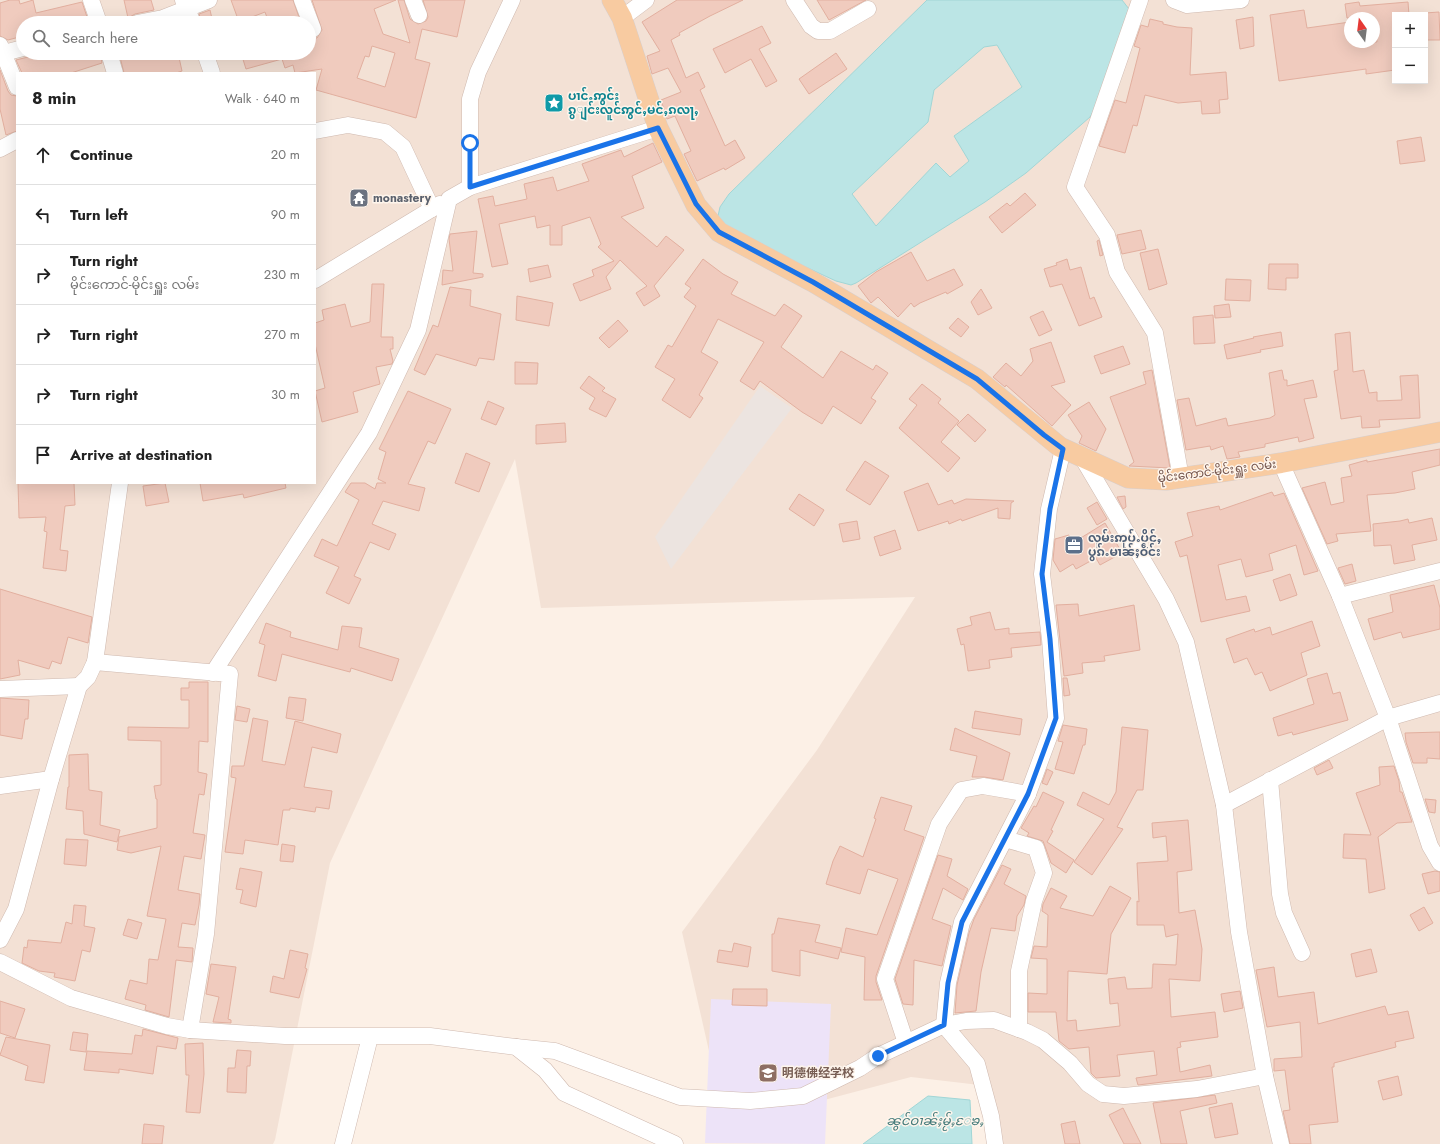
<!DOCTYPE html>
<meta charset="utf-8">
<style>
body{margin:0;font-family:Jost,"Noto Sans SC","Noto Sans Myanmar",sans-serif;background:#f6f6f6;color:#222}
.controls{position:absolute;right:12px;top:12px;display:grid;overflow:hidden;border-radius:0px;box-shadow:0 4px 16px #0002}
.controls button{width:36px;height:36px;display:grid;place-items:center;padding:0;border:0;border-bottom:1px solid #e0e0e0;background:#fff;color:#222;font:20px sans-serif}
.compass{position:absolute;left:1344px;top:12px;width:36px;height:36px;border-radius:50%;background:#fff;box-shadow:0 4px 16px #0002;rotate:346deg}
.stop{position:absolute;width:12px;height:12px;margin:-9px;border:3px solid #1a73e8;border-radius:50%;background:#fff}
.stop.end{background:#1a73e8;border-color:#fff;box-shadow:0 1px 4px #0008}
.list{margin:0;padding:0;list-style:none}
h2{display:flex;justify-content:space-between;align-items:center;height:52px;margin:0;padding:0 16px;font-size:17px}
h2 small{font-size:13px;font-weight:400;color:#767676}
.list li{display:grid;grid-template-columns:26px 1fr auto;gap:12px;align-items:center;box-sizing:border-box;height:60px;padding:0 16px;border-top:1px solid #e0e0e0}
.list b{display:block;font-size:15px;white-space:nowrap}
.list p{margin:0;font-size:13px;white-space:nowrap;color:#767676}
.list em{font-size:13px;font-style:normal;color:#767676}
.icon{flex:none;width:22px;height:22px;fill:none;stroke:currentColor;stroke-width:2;stroke-linecap:round;stroke-linejoin:round}
.map{position:relative;flex:none;width:1440px;height:1144px;overflow:hidden}
.search{position:absolute;background:#fff;box-shadow:0 4px 16px #0002;left:16px;top:16px;width:300px;height:44px;display:flex;align-items:center;gap:10px;box-sizing:border-box;padding:0 14px;border-radius:22px;color:#767676;font-size:15px}
.panel{position:absolute;background:#fff;box-shadow:0 4px 16px #0002;left:16px;top:72px;width:300px;height:412px;border-radius:0px}
.map>svg:first-child{display:block}
</style>
<div class="map">
<svg width="1440" height="1144" viewBox="0 0 1440 1144">
<rect width="100%" height="100%" fill="#fcf0e6"/>
<path fill="#f3e1d5" fill-rule="evenodd" d="M0 0H1440V1144H995L988 1086 911 1077 726 1126 682 932 817 750 915 597 541 608 515 459 330 863 275 1140 273 1144H0ZM1395 15H1425V81H1395ZM1350 18H1374V42H1350ZM23 23H309V53H23ZM17 73H315V483H17Z"/>
<path fill="#ece4e0" d="M760 386 792 408 671 569 655 537Z"/>
<path fill="#ede3f8" d="M711 999 831 1004 825 1144 705 1143Z"/>
<g fill="#bbe5e5" stroke="#a1d6d6" fill-rule="evenodd">
<path d="M927 0H1122L1129 9 1102 97 1090 117 1026 173 985 202 856 283 851 285 836 281 730 232 718 216 720 207 729 194ZM997 45 1022 87 954 136 969 161 950 177 936 163 876 226 852 194 928 122 934 90 984 47Z"/>
<path d="M928 1096 970 1100 972 1144H863Z"/>
</g>
<g fill="#f0cbbe" stroke="#e2af9f" fill-rule="evenodd">
<path d="M10 0H19L20 4 33 0 36 13 82 2 89 23H23V36L8 40 0 36V3Z"/>
<path d="M124 0H151L154 10 135 14 128 18Z"/>
<path d="M231 0H293L301 23H269L265 12 239 22Z"/>
<path d="M312 0H396L374 9 383 34 410 43 398 0H404L410 19 418 24 426 21 428 17 423 0H465L457 37 422 29 415 59 430 63 416 118 316 90 322 69 295 73 293 65 285 68 282 59 246 69 241 53H309V37L317 38 322 30ZM372 46 395 53 385 87 357 78 365 56 369 57Z"/>
<path d="M677 0H743L710 16 679 33 680 35 671 40 686 78 698 72 705 87 700 90 725 146 735 140 745 158 725 170 724 168 697 181 684 154 691 151 675 116 667 119 661 100 681 92 668 68 652 74 647 56 660 51 642 22Z"/>
<path d="M817 0H866L829 20Z"/>
<path d="M1359 2 1360 6 1408 2 1409 15H1395V70L1366 74V69L1279 81 1270 15 1304 10 1307 28 1350 22V42H1377L1375 18H1347L1345 4Z"/>
<path d="M210 10 213 23H202L199 14Z"/>
<path d="M1439 12 1440 40H1425V13Z"/>
<path d="M1253 17 1254 46 1240 49 1236 20Z"/>
<path d="M1150 19 1163 22V24L1177 27 1192 28 1190 75 1226 72 1228 99 1219 100 1220 113 1202 114 1201 101 1178 103 1145 95 1137 126 1133 125 1125 153 1099 146 1115 100 1126 103 1140 48 1134 46 1141 25 1148 27Z"/>
<path d="M762 26 771 43 759 49 777 81 766 87 751 59 725 73 713 49Z"/>
<path d="M44 53H50L51 59 75 53H100L102 63 71 73H22L16 60Z"/>
<path d="M119 53H178L182 71 176 73H124Z"/>
<path d="M836 53 847 69 809 94 799 79Z"/>
<path d="M0 70 8 91 11 95 17 96V131L6 135 0 109Z"/>
<path d="M1421 137 1425 161 1400 164 1397 141Z"/>
<path d="M653 143 662 162 632 176 644 208 621 217 657 247 666 236 684 250 654 286 660 296 644 306 636 293 647 286 620 260 606 277 611 289 580 301 573 284 594 276 592 270 614 261 598 247 601 244 590 217 562 226V245H550V225L537 228 535 216 499 224 508 264 492 267 478 199 493 196 495 206 527 199 524 184 553 177 557 191 589 181 582 164 621 150 624 157Z"/>
<path d="M1025 193 1036 205 1002 233 989 217 1007 203 1010 206Z"/>
<path d="M1141 230 1146 249 1122 254 1117 235Z"/>
<path d="M477 231 473 273 483 274V277L442 285 443 270 453 271 449 239 450 234Z"/>
<path d="M1099 240 1103 255 1100 256 1097 241Z"/>
<path d="M1158 249 1167 284 1149 290 1140 253Z"/>
<path d="M911 252 927 281 954 269 963 285 947 294 946 292 920 303 914 307 911 303 898 317 878 297 871 303 858 286 876 272Z"/>
<path d="M703 259 723 274 738 282 731 294 775 316 784 304 802 316 781 347 823 378 841 351 873 370 876 365 888 373 871 398 876 401 861 424 833 406 822 424 802 412 760 381 754 390 740 381 764 342 718 319 701 352 718 362 699 395 703 398 690 418 662 400 675 379 655 367 668 345 672 347 696 306 684 297 691 288 685 284Z"/>
<path d="M1067 259 1070 270 1081 267 1090 299 1094 297 1102 317 1079 326 1062 284 1050 287 1044 269 1057 265 1056 263Z"/>
<path d="M1269 264H1298V278H1286V290L1268 289Z"/>
<path d="M548 265 551 277 530 282 528 269Z"/>
<path d="M1226 279 1251 280 1250 301 1225 300Z"/>
<path d="M372 284H384L381 337H393V349H390L393 361 392 364 376 367 380 384 353 392 358 412 322 422 315 391 325 388 315 344V323L324 320 322 310 345 304 351 327 370 322Z"/>
<path d="M450 287 471 290 470 306 501 314 494 360 479 358 476 366 436 354 425 375 414 370 433 325 438 327Z"/>
<path d="M981 289 992 308 978 315 971 302Z"/>
<path d="M517 296 553 303 549 326 516 320Z"/>
<path d="M1229 304 1231 317 1215 318 1214 306Z"/>
<path d="M1043 311 1052 330 1039 336 1030 317Z"/>
<path d="M1213 315 1215 343 1194 344 1193 317Z"/>
<path d="M958 318 969 327 961 337 949 328Z"/>
<path d="M618 320 628 331 609 348 599 338Z"/>
<path d="M1281 332 1283 346 1260 350 1261 352 1227 359 1224 345 1254 338 1253 337Z"/>
<path d="M1350 332 1353 372 1364 370 1369 393 1377 392V401L1402 400 1400 376 1418 375 1420 418 1379 420 1380 427 1362 428 1361 416 1341 419 1334 371 1338 370 1335 334Z"/>
<path d="M1051 342 1065 382 1051 386 1071 405 1052 426 1006 385 1005 387 993 377 1006 363 1021 376 1033 361 1030 349Z"/>
<path d="M1123 346 1130 364 1101 374 1094 356Z"/>
<path d="M515 362 538 363 537 384H515Z"/>
<path d="M1152 370 1170 468 1129 466 1134 462 1110 397 1146 384 1143 372Z"/>
<path d="M1282 370 1284 380H1287V386L1313 380 1317 397 1304 399 1314 438 1299 442 1298 437 1265 444V447L1238 452 1240 457 1227 459 1223 446 1211 450 1210 446 1186 450 1177 400 1189 398 1196 426 1226 418 1228 426 1270 418 1275 415 1269 373Z"/>
<path d="M589 376 605 388 602 391 616 399 606 417 589 409 595 398 580 388Z"/>
<path d="M922 384 941 399 938 403 959 421 941 442 960 458 948 472 899 428 917 405 909 399Z"/>
<path d="M408 391 451 409 435 444 428 441 408 484 425 488 419 511 383 501 372 524 396 534 389 550 370 542 354 576 361 579 349 604 326 593 339 567 314 556 322 539 337 546 359 500 345 492 351 483H365L375 489 377 483H386L378 479 386 452 379 449Z"/>
<path d="M488 401 504 408 496 425 481 419Z"/>
<path d="M1089 402 1106 429 1096 451 1079 443 1082 436 1068 415Z"/>
<path d="M968 414 986 430 975 442 957 425Z"/>
<path d="M565 423 566 442 536 444V425Z"/>
<path d="M1440 449V465L1412 472 1415 489 1395 493 1367 495 1371 531 1336 534 1338 541 1327 544 1302 488 1325 482 1331 505 1344 502 1341 478 1352 476 1349 465 1367 460V462Z"/>
<path d="M466 453 490 463 479 492 455 483Z"/>
<path d="M865 461 889 476 870 505 846 490Z"/>
<path d="M18 483H74L75 505 65 506 60 550 68 551 66 571 43 568 47 532 44 531 46 517 19 518Z"/>
<path d="M165 483 169 502 146 506 143 486Z"/>
<path d="M200 483H285L286 488 244 498 243 494 203 501Z"/>
<path d="M928 483 938 505 952 500 954 504 966 499 1014 501 1011 503 1010 519 998 518V508L962 521 961 519 949 524 948 521 918 531 904 492Z"/>
<path d="M1272 492 1274 496 1284 493 1318 571 1304 575 1296 545 1269 554 1273 570 1246 577 1241 559 1218 565 1226 600 1246 596 1250 611 1201 622 1187 555 1180 557 1175 542 1193 536 1187 513 1219 506 1220 510Z"/>
<path d="M799 494 824 510 814 526 789 509Z"/>
<path d="M1125 496 1126 507 1123 509 1117 497Z"/>
<path d="M1097 502 1107 519 1097 525 1087 508Z"/>
<path d="M1432 518 1437 540 1412 545 1415 560 1394 564 1391 545 1374 546 1373 524 1400 521 1408 519 1409 523Z"/>
<path d="M857 521 860 539 843 542 839 524Z"/>
<path d="M1105 523 1122 553 1100 565 1096 558 1076 569 1073 564 1060 572 1053 560 1055 539 1069 535 1071 544Z"/>
<path d="M895 530 901 549 880 556 874 537Z"/>
<path d="M1352 564 1356 581 1345 584 1338 568Z"/>
<path d="M1290 574 1297 595 1280 601 1273 580Z"/>
<path d="M1434 585 1440 608V629L1403 638 1401 632 1374 640 1368 619 1393 612 1390 595Z"/>
<path d="M0 589 92 617 88 643 68 637 61 664 52 661 49 669 18 660 20 675 0 679Z"/>
<path d="M1078 604 1079 616 1134 605 1140 650 1104 656 1105 661 1082 663 1083 673 1064 676 1056 605Z"/>
<path d="M990 612 995 630 1009 628V634L1040 632 1041 645 1011 648 1012 657 989 660 990 668 968 671 964 644 961 645 957 629 972 625 970 617Z"/>
<path d="M1312 621 1320 646 1301 653 1307 675 1270 691 1262 672 1255 675 1247 658 1234 663 1226 639 1254 629 1255 632 1270 627 1272 635Z"/>
<path d="M266 623 291 632 290 637 338 650 342 626 362 628 359 647 399 659 392 681 351 668 350 672 282 654 276 681 258 676 265 645 259 643Z"/>
<path d="M1327 673 1333 694 1340 692 1348 720 1293 735 1292 732 1278 736 1273 718 1314 704 1307 679Z"/>
<path d="M1063 678H1067L1070 695 1064 696Z"/>
<path d="M189 682H208V742L199 741 198 772 207 774 204 795 199 794 193 833 205 835 201 859 184 856 178 890 200 894 199 905 195 925 182 923 178 947 193 948 192 962 176 960 169 1017 145 1010 146 1005 125 999 130 980 147 984 149 959 158 960 166 919 147 916 161 846 131 853 117 850 119 837 157 828V799H156L154 786 161 785V741L128 740V727L189 728V700H181V688H189Z"/>
<path d="M289 697 306 699 303 721 286 718Z"/>
<path d="M0 698 29 700 28 719H25L22 739 0 735Z"/>
<path d="M237 706 250 709 247 722 235 720Z"/>
<path d="M975 711 1022 719 1020 735 972 728Z"/>
<path d="M253 718 268 721 262 761 285 765 295 721 341 734 337 753 312 747 304 787 332 791 329 809 316 807 315 812 290 808V810H283L278 845 245 840 243 854 225 852 236 778 231 777 232 766H244Z"/>
<path d="M1063 725 1087 729 1085 745H1083L1074 774 1055 769 1063 742 1058 741Z"/>
<path d="M1122 727 1148 730 1143 790H1137L1117 827 1123 829 1092 875 1074 862 1104 819 1077 805 1083 792 1109 805 1116 792Z"/>
<path d="M955 728 1010 753 1003 780 984 777H972L977 756 950 750Z"/>
<path d="M1440 732V759L1427 758V763H1413L1406 742 1405 733Z"/>
<path d="M88 754 89 790 102 792 100 825 120 830 117 842 84 834 83 811 66 809 68 787H69V755Z"/>
<path d="M1329 760 1333 768 1317 775 1314 768Z"/>
<path d="M1394 766 1399 781 1400 792H1402L1412 822 1397 823 1378 837 1385 889 1369 893 1366 859 1343 858 1344 834 1371 835 1356 793 1380 785 1379 767Z"/>
<path d="M1047 769 1053 772 1047 785 1042 783Z"/>
<path d="M1043 792 1064 802 1051 830 1053 831 1047 842 1074 860 1066 873 1051 863 1043 841 1027 836 1029 833 1021 828 1034 806 1036 807Z"/>
<path d="M881 797 912 806 904 830 924 837 876 976V982L882 1000H864L865 957 841 952 846 928 877 935 898 879 868 869 860 894 826 884 833 861 840 846 863 857 876 819 874 818Z"/>
<path d="M1425 799 1436 800 1435 813 1429 812Z"/>
<path d="M1188 820 1192 870 1177 872 1179 913 1195 910 1202 949 1200 981 1169 979 1171 1017 1215 1012 1218 1037 1180 1042 1181 1047 1177 1048 1180 1072 1210 1065 1212 1076 1138 1085 1136 1078 1157 1075 1154 1051 1117 1055 1120 1076 1096 1078 1091 1073 1089 1047 1069 1049 1059 1041 1056 1012H1028V993L1047 994V959L1031 958 1034 946 1047 947 1048 915 1042 911 1043 904 1051 888 1067 896 1060 908 1093 916 1110 886 1131 898 1111 934 1107 974 1068 971 1067 1021 1076 1020 1077 1031 1120 1026 1118 1003 1110 1004 1108 979 1125 977 1127 989 1152 988 1153 964 1176 965 1178 934 1166 937 1164 925H1137V901L1139 902 1137 863 1168 861 1166 836 1153 838 1152 823Z"/>
<path d="M66 839 88 840 86 866 64 864Z"/>
<path d="M282 844 295 846 293 862 280 861Z"/>
<path d="M938 855 952 859 947 876 968 889 963 900 943 888 932 919 951 926 942 966 914 960 913 1005 903 1004 895 979Z"/>
<path d="M1002 865 1011 869 1004 884 1026 896 1024 905 1017 916 1015 931 991 928 981 972 976 1011 955 1013 957 985 969 933 974 919Z"/>
<path d="M240 868 262 872 256 907 240 903 243 890 236 889Z"/>
<path d="M1435 871 1440 872V891L1428 894 1422 874Z"/>
<path d="M74 905 86 906 84 926 95 928 90 952 82 950 75 981 54 977 55 973 39 971 22 963 24 947 27 948 28 940 61 943 66 922 72 924Z"/>
<path d="M1424 907 1433 923 1419 931 1410 915Z"/>
<path d="M778 918 820 925 815 942 841 948 838 959 800 950V976L772 971V934H774Z"/>
<path d="M128 919 142 923 137 939 123 935Z"/>
<path d="M734 943 751 947 748 967 717 962 719 950 732 952Z"/>
<path d="M1371 949 1377 972 1356 977 1351 954Z"/>
<path d="M290 950 308 954 305 968 307 969 299 998 270 992 273 976 284 979Z"/>
<path d="M211 964 236 967 228 1019 231 1020V1023L213 1022 219 997 206 994Z"/>
<path d="M1274 967 1278 997 1314 992 1318 1024 1385 1006 1388 1015 1408 1011 1414 1038 1395 1042 1396 1047 1334 1063V1067H1332L1338 1122 1309 1125 1311 1144H1290L1283 1111 1290 1110 1285 1070 1274 1071V1059L1302 1057 1300 1022 1267 1027 1256 970Z"/>
<path d="M733 989H767V1006L732 1005Z"/>
<path d="M1240 991 1243 1008 1224 1012 1221 994Z"/>
<path d="M0 1001 25 1009 15 1038 0 1033Z"/>
<path d="M143 1029 178 1038 176 1049 157 1046 153 1074 119 1069V1073L84 1070 87 1051 132 1054 135 1035 142 1036Z"/>
<path d="M73 1032 88 1034 86 1052 70 1050Z"/>
<path d="M6 1037 50 1045 44 1083 25 1080 28 1066 0 1055Z"/>
<path d="M203 1043 204 1074 200 1113 186 1112 189 1075H186L185 1044Z"/>
<path d="M237 1050 251 1051 250 1066H247L246 1093 227 1092 228 1068H235Z"/>
<path d="M1398 1076 1402 1095 1383 1100 1378 1081Z"/>
<path d="M1215 1095 1217 1103 1180 1111 1187 1144H1161L1153 1103Z"/>
<path d="M1232 1103 1238 1134 1215 1138 1209 1108Z"/>
<path d="M1123 1108 1141 1144H1124L1109 1115Z"/>
<path d="M1075 1121 1080 1144H1065L1061 1124Z"/>
<path d="M144 1124 164 1126 162 1144H142Z"/>
</g>
<g fill="none" stroke-linecap="round" stroke-linejoin="round">
<g stroke="#cfb9af" stroke-width="17">
<g id="minor">
<path d="M91 0 99 23"/>
<path d="M183 0 193 23"/>
<path d="M302 0 313 29"/>
<path d="M413 0 419 15"/>
<path d="M794 0 811 26 818 31H830L868 9"/>
<path d="M1140 0 1075 187 1107 235 1117 272 1155 333 1181 478"/>
<path d="M1174 0 1187 5 1241 0"/>
<path d="M622 18 646 0"/>
<path d="M137 23 163 18 209 0"/>
<path d="M0 45 17 87"/>
<path d="M109 53 115 73"/>
<path d="M205 53 212 73"/>
<path d="M0 54 23 48"/>
<path d="M315 131 348 125 385 132 403 147 432 209"/>
<path d="M0 149 17 140"/>
<path d="M470 187V99L478 72 512 0"/>
<path d="M315 280 440 204"/>
<path d="M1083 459 1166 599 1186 642 1224 805 1239 932 1265 1076 1281 1144"/>
<path d="M1281 463 1340 596 1388 718 1430 846 1440 863"/>
<path d="M1340 596 1440 571"/>
<path d="M95 662 120 483"/>
<path d="M213 673 369 433 418 330 449 199 470 187 658 128"/>
<path d="M0 689 79 686"/>
<path d="M1270 780 1280 894 1284 913 1302 953"/>
<path d="M0 786 51 779"/>
<path d="M1224 805 1388 718 1440 703"/>
<path d="M1005 839 1036 848 1044 873 1034 901 1019 971V1029"/>
<path d="M0 940 16 909 51 779 79 686 88 677 95 662 230 674 206 934 190 1030"/>
<path d="M0 962 71 998 167 1026 190 1030 285 1036H430L516 1047 545 1070 564 1093 675 1144"/>
<path d="M906 1043 885 979 939 824 961 790 983 786 1028 794"/>
<path d="M516 1047 555 1051 680 1097 750 1101 803 1096 860 1068 878 1056 944 1025 966 1021 994 1020 1027 1032 1043 1040 1070 1063 1088 1084 1103 1094 1124 1096 1197 1089 1265 1076"/>
<path d="M343 1144 370 1037"/>
<path d="M995 1144 991 1116 977 1064 944 1025 948 983 962 922 1028 794 1056 718 1050 639 1042 574 1049 509 1063 449"/>
</g>
</g>
<g stroke="#d8cfcd" stroke-width="21">
<path id="major" d="M612 0 622 18 658 128 696 205 719 232 813 282 977 379 1060 447 1128 478 1166 480 1281 463 1440 432"/>
</g>
<use href="#minor" stroke="#fff" stroke-width="16"/>
<use href="#major" stroke="#f8cba1" stroke-width="20"/>
</g>
<g fill="none" stroke-linecap="round" stroke-linejoin="round">
<path stroke="#1a73e8" stroke-width="5" d="M470 143V187L658 128 696 204 719 232 813 282 977 379 1044 435 1063 449 1050 509 1042 574 1050 639 1056 718 1028 794 962 922 948 983 944 1025 878 1056"/>
</g>
<defs>
<g id="sight-square" transform="scale(1)"><rect x="-9" y="-9" width="18" height="18" rx="4" fill="#0f9aa8" stroke="#fef5ec"/><path d="M0-6L1.8-2.2L6-1.7L2.9 1.2L3.7 5.4L0 3.3L-3.7 5.4L-2.9 1.2L-6-1.7L-1.8-2.2Z" fill="#fff"/></g>
<g id="temple-square" transform="scale(1)"><rect x="-9" y="-9" width="18" height="18" rx="4" fill="#6b7280" stroke="#fef5ec"/><path d="M0-6L5-2H3V0L6.5 2.5H4V6H1.5V3h-3V6H-4V2.5H-6.5L-3 0V-2H-5Z" fill="#fff"/></g>
<g id="office-square" transform="scale(1)"><rect x="-9" y="-9" width="18" height="18" rx="4" fill="#5c6f8a" stroke="#fef5ec"/><path d="M-6-3h4V-5.5h4V-3h4V5H-6ZM-1-4.5V-3h2v-1.5ZM-6 0V1H6V0Z" fill="#fff"/></g>
<g id="school-square" transform="scale(1)"><rect x="-9" y="-9" width="18" height="18" rx="4" fill="#8d6e63" stroke="#fef5ec"/><path d="M0-5L7-2L0 1L-7-2ZM-4 1L0 2.5L4 1V4Q0 6-4 4Z" fill="#fff"/></g>
</defs>
<g fill-rule="evenodd">
<use href="#sight-square" x="554" y="103"/>
<use href="#temple-square" x="359" y="198"/>
<use href="#office-square" x="1074" y="545"/>
<use href="#school-square" x="768" y="1073"/>
</g>
<g text-anchor="middle" stroke-width="3" stroke-linejoin="round" paint-order="stroke">
<g font-size="12" font-weight="bold" fill="#0d838f" stroke="#fef5ec" text-anchor="start">
<text x="568" y="100">ပၢင်ႇဢွင်ႈ<tspan x="568" dy="14">ၵွျင်းလူင်ဢွင်ႇမင်ႇၵလႃႇ</tspan></text>
</g>
<g font-size="12" font-weight="bold" fill="#5b616d" stroke="#fef5ec" text-anchor="start">
<text x="373" y="202">monastery</text>
</g>
<g font-size="12" fill="#74544b" stroke="#fef5ec">
<text transform="translate(1217 471) rotate(-7)" y="4">မိုင်းကောင်-မိုင်းရှူး လမ်း</text>
</g>
<g font-size="12" font-weight="bold" fill="#4e5e75" stroke="#fef5ec" text-anchor="start">
<text x="1088" y="542">လုမ်းဢုပ်ႉပိူင်ႇ<tspan x="1088" dy="14">ပွၵ်ႉမၢၼ်ႈဝဵင်း</tspan></text>
</g>
<g font-size="12" font-weight="bold" fill="#785e54" stroke="#fef5ec" text-anchor="start">
<text x="782" y="1077">明德佛经学校</text>
</g>
<g font-size="13" font-style="italic" fill="#407878" stroke="#fef5ec">
<text x="935" y="1125">ၼွင်ဝၢၼ်ႈမႂ်ႇႄၶႇ</text>
</g>
</g>
</svg>
<div class="controls">
<button>+</button>
<button>−</button>
</div>
<svg class="compass" viewBox="-18 -18 36 36"><path d="M0-13l5 13h-10z" fill="#e53935"/><path d="M0 13l5-13h-10z" fill="#767676"/></svg>
<div class="stop" style="left:470px;top:143px"></div>
<div class="stop end" style="left:878px;top:1056px"></div>
<div class="search"><svg class="icon" aria-label="search" viewBox="0 0 24 24"><circle cx="10" cy="10" r="6"/><path d="M15 15l6 6"/></svg>Search here</div>
<section class="panel">
<h2>8 min<small>Walk · 640 m</small></h2>
<ul class="list">
<li><svg class="icon" aria-label="ahead" viewBox="0 0 24 24"><path d="M12 20V5M6 11l6-6 6 6"/></svg><div><b>Continue</b></div><em>20 m</em></li>
<li><svg class="icon" aria-label="left" viewBox="0 0 24 24"><path d="M17 20v-9H6M10 6l-5 5 5 5"/></svg><div><b>Turn left</b></div><em>90 m</em></li>
<li><svg class="icon" aria-label="right" viewBox="0 0 24 24"><path d="M7 20v-9h11M14 6l5 5-5 5"/></svg><div><b>Turn right</b><p>မိုင်းကောင်-မိုင်းရှူး လမ်း</p></div><em>230 m</em></li>
<li><svg class="icon" aria-label="right" viewBox="0 0 24 24"><path d="M7 20v-9h11M14 6l5 5-5 5"/></svg><div><b>Turn right</b></div><em>270 m</em></li>
<li><svg class="icon" aria-label="right" viewBox="0 0 24 24"><path d="M7 20v-9h11M14 6l5 5-5 5"/></svg><div><b>Turn right</b></div><em>30 m</em></li>
<li><svg class="icon" aria-label="arrive" viewBox="0 0 24 24"><path d="M6 21V4h12l-3 4 3 4H6"/></svg><div><b>Arrive at destination</b></div></li>
</ul>
</section>
</div>
